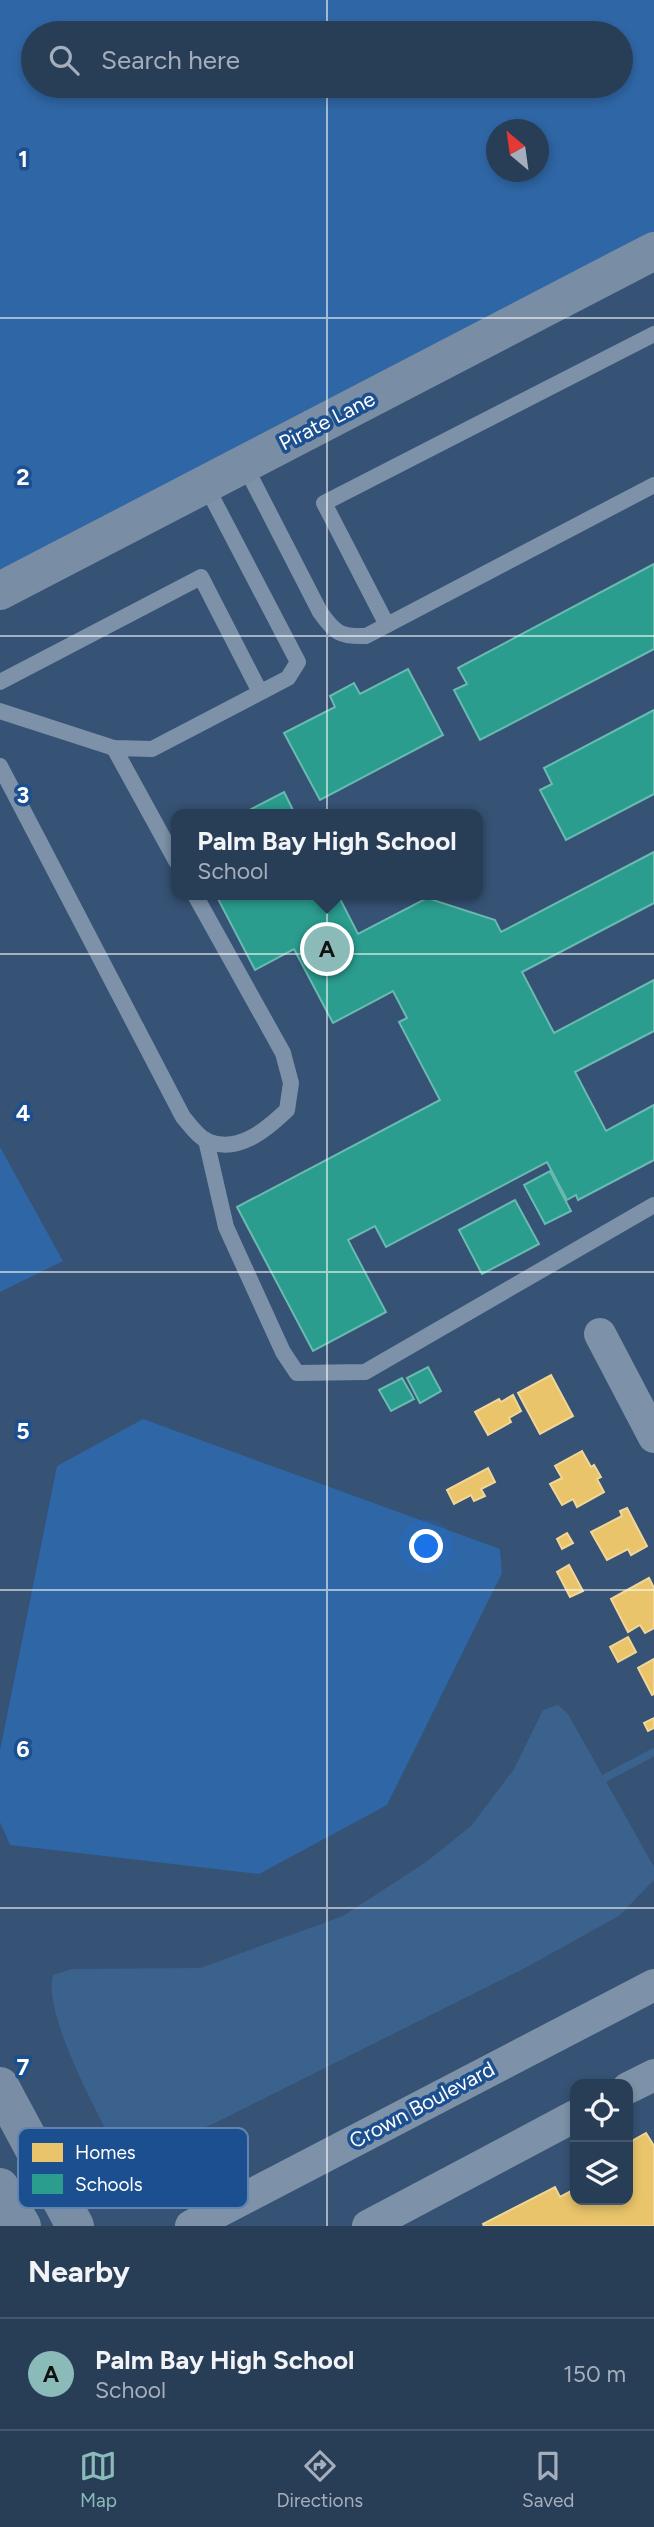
<!DOCTYPE html>
<style>
body{margin:0;font-family:Figtree,sans-serif;background:#30455d;color:#f1f3f6}
.controls{position:absolute;right:21px;bottom:21px;display:grid;overflow:hidden;border-radius:14px;box-shadow:0 4px 10px #0003}
.controls button{width:63px;height:63px;display:grid;place-items:center;padding:0;border:0;border-bottom:2px solid #44576d;background:#283e57;color:#f1f3f6;font:35px sans-serif}
.compass{position:absolute;left:486px;top:119px;width:63px;height:63px;border-radius:50%;background:#283e57;box-shadow:0 4px 10px #0003;rotate:331deg}
.you{position:absolute;left:427px;top:1547px;width:24px;height:24px;margin:-18px;border:5px solid #fff;border-radius:50%;background:#1a73e8;box-shadow:0 0 0 10px #1a73e833}
.badge{display:grid;place-items:center;width:46px;height:46px;border-radius:50%;background:#8bbbb9;color:#111;font-size:23px;font-weight:700}
.pin{position:absolute;translate:-50% -50%;border:4px solid #fff;box-shadow:0 2px 7px #0006}
.popup{position:absolute;left:171px;top:809px;width:312px;height:91px;box-sizing:border-box;display:grid;place-content:center;border-radius:14px;background:#283e57;filter:drop-shadow(0 2px 5px #0005);font-size:23px;white-space:nowrap;color:#a5aeba}
.popup b{font-size:26px;color:#f1f3f6}
.popup::after{content:'';position:absolute;left:50%;top:100%;margin-left:-14px;border:14px solid transparent;border-top-color:#283e57}
.list{margin:0;padding:0;list-style:none}
h2{display:flex;justify-content:space-between;align-items:center;height:91px;margin:0;padding:0 28px;font-size:30px}
h2 small{font-size:23px;font-weight:400;color:#a5aeba}
.list li{display:grid;grid-template-columns:46px 1fr auto;gap:21px;align-items:center;box-sizing:border-box;height:112px;padding:0 28px;border-top:2px solid #44576d}
.list b{display:block;font-size:26px;white-space:nowrap}
.list p{margin:0;font-size:23px;white-space:nowrap;color:#a5aeba}
.list em{font-size:23px;font-style:normal;color:#a5aeba}
.icon{flex:none;width:38px;height:38px;fill:none;stroke:currentColor;stroke-width:2;stroke-linecap:round;stroke-linejoin:round}
.map{position:relative;flex:none;width:654px;height:2226px;overflow:hidden}
.search{position:absolute;background:#283e57;box-shadow:0 4px 10px #0003;left:21px;right:21px;top:21px;height:77px;display:flex;align-items:center;gap:18px;box-sizing:border-box;padding:0 24px;border-radius:38px;color:#a5aeba;font-size:26px}
.sheet{height:203px;background:#283e57}
nav{display:flex;justify-content:space-around;align-items:center;box-sizing:border-box;height:98px;border-top:2px solid #44576d;background:#283e57;font-size:19px;color:#a5aeba}
nav a{display:grid;justify-items:center;gap:4px}
nav .on{color:#8bbbb9}
.map>svg:first-child{display:block}
</style>
<div class="map">
<svg width="654" height="2226" viewBox="0 0 654 2226">
<rect width="100%" height="100%" fill="#365274"/>
<g fill="#2f66a5" fill-rule="evenodd">
<path d="M0 0H654V250L0 590ZM33 33H621V86H33ZM496 130H538V172H496Z"/>
<path d="M0 1147 63 1261 0 1292Z"/>
<path d="M143 1419 500 1549 502 1573 387 1805 259 1874 10 1845 0 1822V1751L57 1466Z"/>
</g>
<path fill="#3b618d" d="M558 1705 568 1714 654 1867V1880L619 1916 525 1968 211 2125 140 2150 120 2147 110 2138C92 2102 43 2012 53 1975L72 1969 200 1968 343 1916 426 1862 471 1826 514 1769 543 1710Z"/>
<g fill="#e9c46a" stroke="#f0d697" stroke-width="2">
<path d="M551 1375 573 1416 540 1434 518 1393Z"/>
<path d="M513 1395 521 1411 509 1418 511 1422 488 1435 475 1412 499 1399 501 1402Z"/>
<path d="M582 1451 591 1467 594 1465 601 1477 597 1479 604 1492 577 1507 573 1499 562 1505 550 1484 562 1478 555 1466Z"/>
<path d="M488 1468 495 1482 481 1489 485 1496 474 1501 471 1495 454 1504 447 1490Z"/>
<path d="M627 1508 647 1546 631 1555 628 1549 607 1560 591 1532 622 1516 620 1511Z"/>
<path d="M567 1533 573 1543 562 1549 557 1539Z"/>
<path d="M569 1565 583 1591 570 1597 557 1572Z"/>
<path d="M649 1578 654 1588V1628L645 1633 640 1625 628 1632 611 1599Z"/>
<path d="M628 1637 636 1652 618 1662 610 1647Z"/>
<path d="M654 1659V1694L652 1695 638 1668Z"/>
<path d="M654 1718V1728L648 1731 644 1723Z"/>
<path d="M646 2133 654 2146V2226H484L483 2224 555 2187 560 2197 575 2189V2200H628V2143Z"/>
</g>
<g fill="#2a9d8f" stroke="#6abab1" stroke-width="2">
<path d="M654 564V649L480 740 454 690 467 684 458 668Z"/>
<path d="M408 669 443 735 320 800 284 733 335 707 330 696 354 683 360 694Z"/>
<path d="M654 710V794L566 840 540 790 552 784 544 768Z"/>
<path d="M284 792 295 814H242Z"/>
<path d="M654 852V903L522 972 554 1033 654 980V1031L575 1072 606 1131 654 1105V1160L578 1200 576 1195 567 1200 547 1162 386 1247 375 1226 348 1240 386 1312 313 1351 237 1207 440 1100 399 1022 407 1018 393 991 333 1023 294 949 255 970 216 895H338L358 934 427 898 495 920 501 932Z"/>
<path d="M550 1171 571 1211 545 1224 524 1185Z"/>
<path d="M515 1200 539 1244 482 1274 459 1230Z"/>
<path d="M428 1367 441 1391 420 1403 407 1378Z"/>
<path d="M402 1378 414 1399 391 1411 379 1390Z"/>
</g>
<g fill="none" stroke-linecap="round" stroke-linejoin="round">
<path stroke="#3b618d" stroke-width="8" d="M605 1778 654 1752"/>
<g stroke="#7d92a8" stroke-width="16">
<path d="M244 464 320 612C335 633 340 637 366 636L654 485"/>
<path d="M387 625 324 503 654 334"/>
<path d="M0 682 201 577 260 692"/>
<path d="M0 711 114 748 152 749 288 678 298 662 205 484"/>
<path d="M114 748 176 861"/>
<path d="M0 766 183 1117C189 1124 198 1137 207 1141 238 1154 266 1130 287 1110L291 1083 283 1053 195 895"/>
<path d="M206 1140 226 1227 283 1352 297 1373 365 1372 654 1205"/>
</g>
<g stroke="#7d92a8" stroke-width="32">
<path d="M600 1334 654 1437"/>
<path d="M628 2088 654 2075"/>
<path d="M191 2226 654 1985"/>
<path d="M368 2226 575 2116"/>
</g>
<g stroke="#798da4" stroke-width="38">
<path d="M0 591 654 251"/>
<path d="M0 2086 75 2226"/>
<path d="M0 2187 22 2226"/>
</g>
</g>
<path fill="none" stroke="#fff" stroke-width="2" stroke-opacity="0.55" d="M327 0V33M327 86V2226M0 318H654M0 636H654M0 954H654M0 1272H654M0 1590H654M0 1908H654"/>
<g text-anchor="middle" stroke-width="7" stroke-linejoin="round" paint-order="stroke">
<g font-size="21" fill="#fff" stroke="#1b4f8f">
<text transform="translate(327 421) rotate(-27)" y="7">Pirate Lane</text>
<text transform="translate(422 2105) rotate(-28)" y="7">Crown Boulevard</text>
</g>
</g>
<rect x="18" y="2128" width="230" height="80" rx="10" fill="#1b4f8f" stroke="#5f84b1" stroke-width="2"/>
<rect x="32" y="2143" width="31" height="19" fill="#e9c46a"/>
<rect x="32" y="2174" width="31" height="20" fill="#2a9d8f"/>
<g font-size="19" fill="#fff">
<text x="75" y="2159">Homes</text>
<text x="75" y="2191">Schools</text>
</g>
<g font-size="23" text-anchor="middle" font-weight="bold" fill="#fff" stroke="#1b4f8f" stroke-width="7" stroke-linejoin="round" paint-order="stroke">
<text x="23" y="167">1</text>
<text x="23" y="485">2</text>
<text x="23" y="803">3</text>
<text x="23" y="1121">4</text>
<text x="23" y="1439">5</text>
<text x="23" y="1757">6</text>
<text x="23" y="2075">7</text>
</g>
</svg>
<div class="controls">
<button><svg class="icon" aria-label="locate" viewBox="0 0 24 24"><circle cx="12" cy="12" r="6"/><path d="M12 2v4M12 18v4M2 12h4M18 12h4"/></svg></button>
<button><svg class="icon" aria-label="layers" viewBox="0 0 24 24"><path d="M12 4l9 5-9 5-9-5zM3 14l9 5 9-5"/></svg></button>
</div>
<svg class="compass" viewBox="-18 -18 36 36"><path d="M0-13l5 13h-10z" fill="#e53935"/><path d="M0 13l5-13h-10z" fill="#a5aeba"/></svg>
<div class="you"></div>
<div class="pin badge" style="left:327px;top:949px">A</div>
<div class="popup"><b>Palm Bay High School</b>School</div>
<div class="search"><svg class="icon" aria-label="search" viewBox="0 0 24 24"><circle cx="10" cy="10" r="6"/><path d="M15 15l6 6"/></svg>Search here</div>
</div>
<section class="sheet">
<h2>Nearby<small></small></h2>
<ul class="list">
<li><span class="badge">A</span><div><b>Palm Bay High School</b><p>School</p></div><em>150 m</em></li>
</ul>
</section>
<nav>
<a class="on"><svg class="icon" aria-label="map" viewBox="0 0 24 24"><path d="M3 6l6-2 6 2 6-2v14l-6 2-6-2-6 2zM9 4v14M15 6v14"/></svg>Map</a>
<a><svg class="icon" aria-label="directions" viewBox="0 0 24 24"><path d="M12 3l9 9-9 9-9-9zM9 14v-3h6M13 9l2 2-2 2"/></svg>Directions</a>
<a><svg class="icon" aria-label="saved" viewBox="0 0 24 24"><path d="M7 4h10v16l-5-4-5 4z"/></svg>Saved</a>
</nav>
